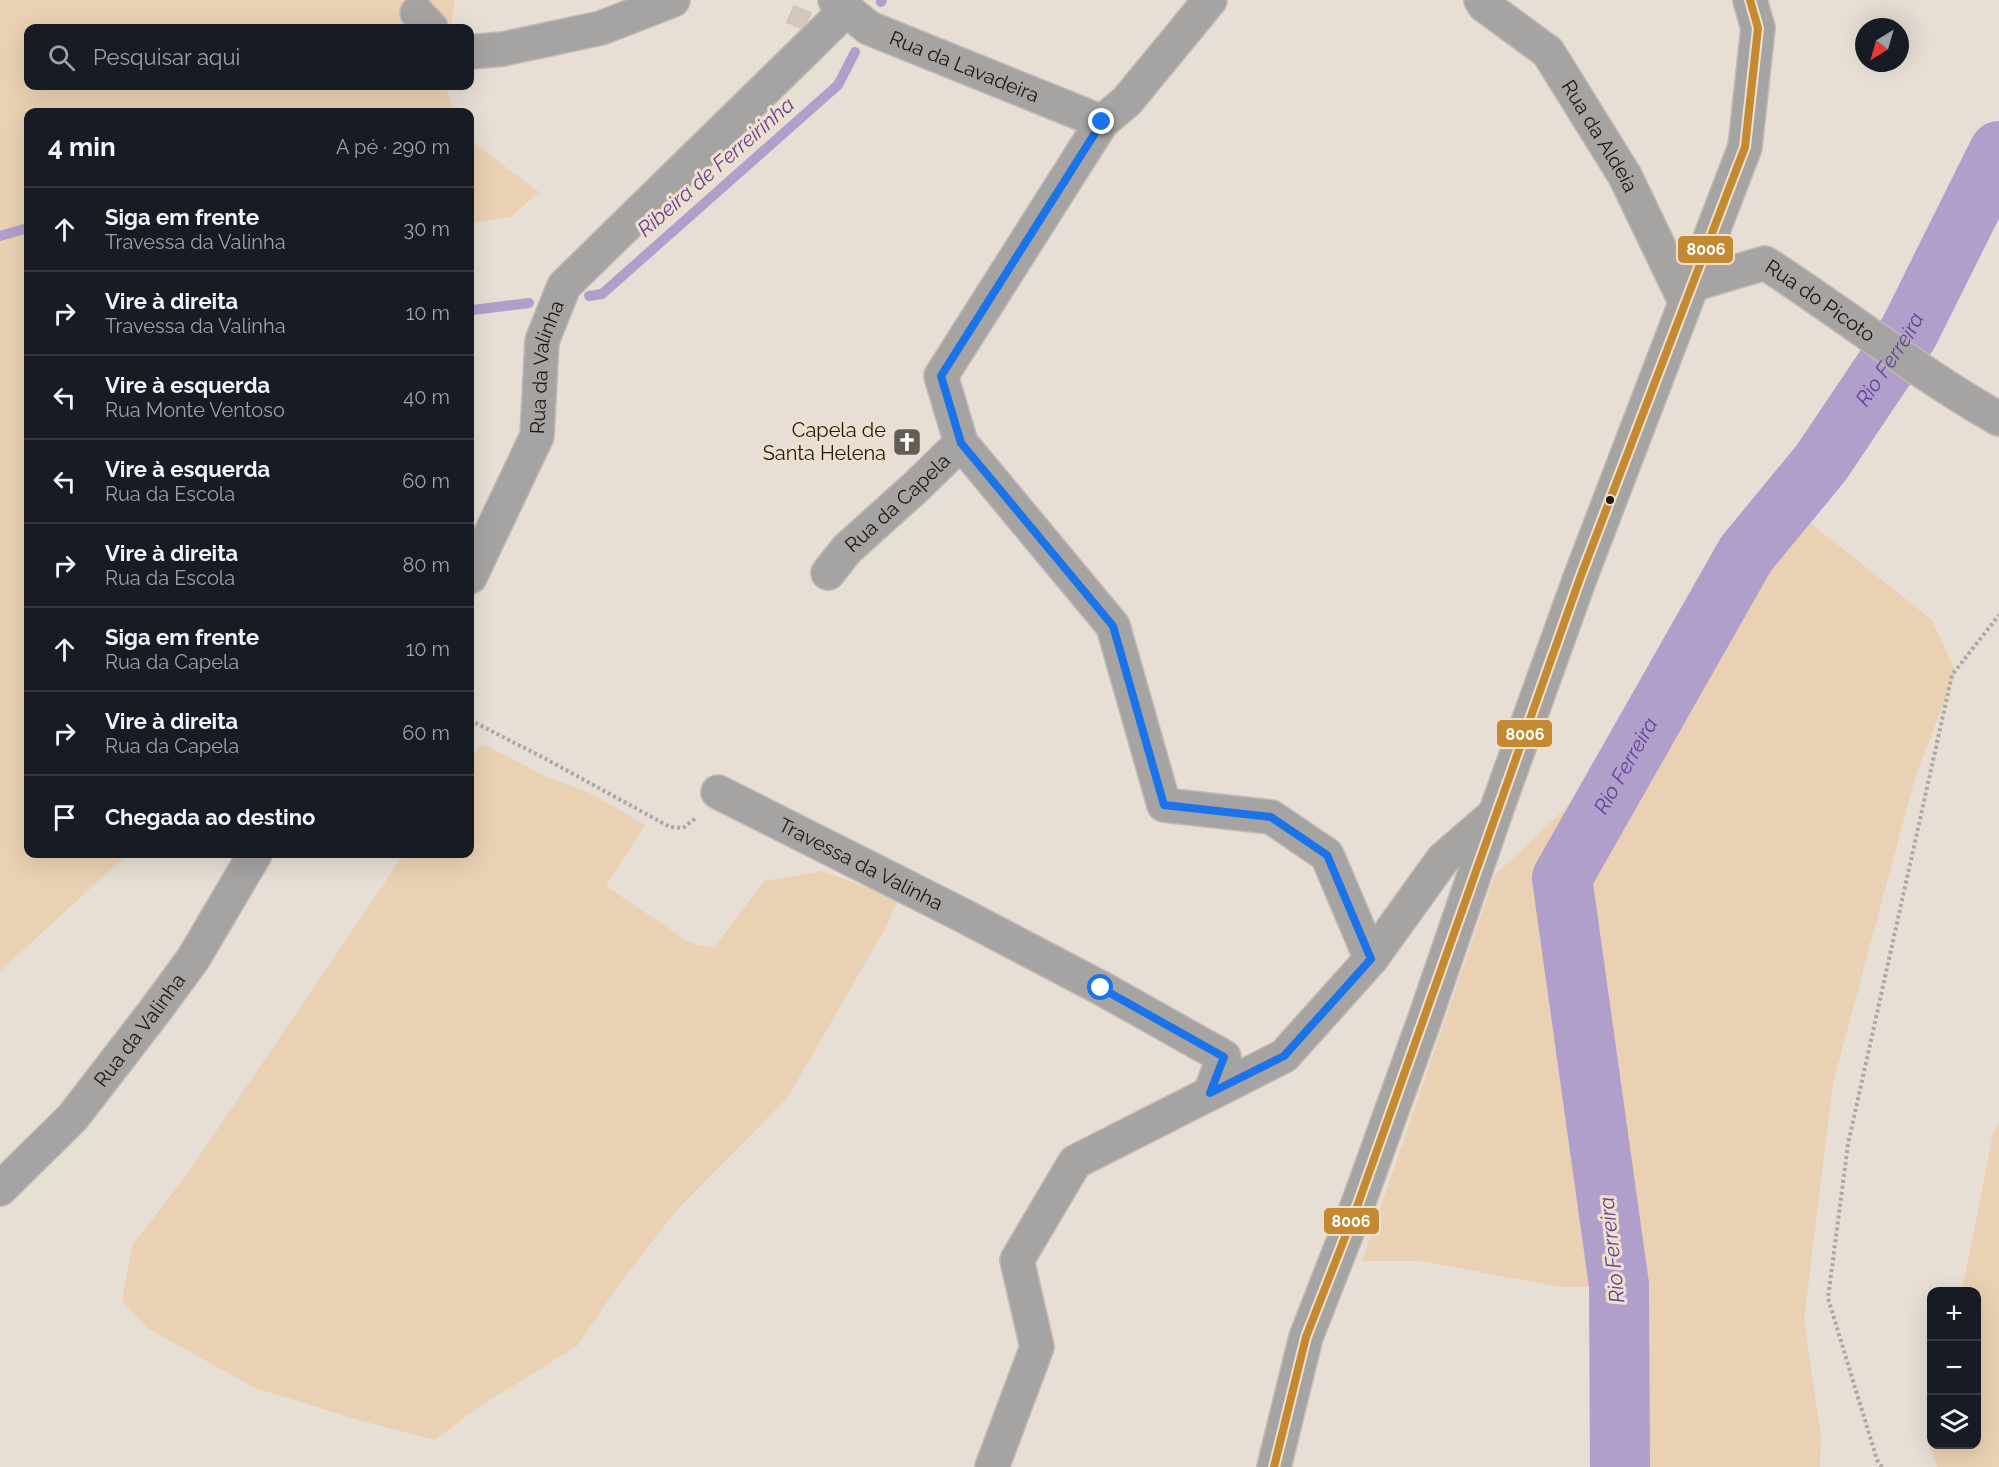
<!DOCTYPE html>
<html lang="pt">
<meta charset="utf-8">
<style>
body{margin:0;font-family:Raleway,sans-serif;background:#242831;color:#f1f3f6}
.controls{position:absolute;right:18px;bottom:18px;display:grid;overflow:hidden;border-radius:12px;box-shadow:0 6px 24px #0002}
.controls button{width:54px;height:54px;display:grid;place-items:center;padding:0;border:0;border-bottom:2px solid #363941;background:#171b24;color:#f1f3f6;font:30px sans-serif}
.compass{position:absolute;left:1855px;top:18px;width:54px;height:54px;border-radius:50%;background:#171b24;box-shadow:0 6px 24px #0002;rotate:217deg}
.stop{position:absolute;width:18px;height:18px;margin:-14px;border:4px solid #1a73e8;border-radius:50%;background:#fff}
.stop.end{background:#1a73e8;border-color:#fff;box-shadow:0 2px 6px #0008}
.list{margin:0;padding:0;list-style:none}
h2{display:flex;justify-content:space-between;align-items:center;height:78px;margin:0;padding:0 24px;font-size:26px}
h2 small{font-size:20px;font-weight:400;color:#9ea1a6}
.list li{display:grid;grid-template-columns:39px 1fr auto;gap:18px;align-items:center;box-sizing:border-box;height:84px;padding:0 24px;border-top:2px solid #363941}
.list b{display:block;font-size:22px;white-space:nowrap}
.list p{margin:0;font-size:20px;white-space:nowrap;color:#9ea1a6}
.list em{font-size:20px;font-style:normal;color:#9ea1a6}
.icon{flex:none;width:33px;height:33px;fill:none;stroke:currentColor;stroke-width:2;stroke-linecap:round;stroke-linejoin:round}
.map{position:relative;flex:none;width:1999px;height:1467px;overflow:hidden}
.search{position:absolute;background:#171b24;box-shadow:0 6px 24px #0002;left:24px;top:24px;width:450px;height:66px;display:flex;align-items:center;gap:15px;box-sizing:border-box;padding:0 21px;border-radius:12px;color:#9ea1a6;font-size:22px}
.panel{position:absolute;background:#171b24;box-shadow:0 6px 24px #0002;left:24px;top:108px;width:450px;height:750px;border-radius:12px}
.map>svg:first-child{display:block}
</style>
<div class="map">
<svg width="1999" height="1467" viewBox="0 0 1999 1467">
<rect width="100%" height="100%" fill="#e7ded5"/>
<g fill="#ebd1b3">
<path d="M0 0H455L451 28H28V86H447V92L455 112H28V854H128L0 971Z"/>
<path d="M470 140 539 192 512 216 470 224Z"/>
<path d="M1799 514 1932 620 1956 672 1915 778 1833 1083 1804 1320 1821 1437 1820 1467H1639L1644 1449 1642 1287H1560L1421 1261H1362L1495 875 1570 804Z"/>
<path d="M482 743 547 777 592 794 645 825 606 886 690 943 714 948 764 881 822 871 898 899 886 927 788 1097 677 1210 620 1283 577 1346 477 1408 435 1440 362 1421 255 1388 147 1328 122 1301 132 1245 185 1177 404 854H470V760Z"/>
<path d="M1999 1122V1467H1937L1929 1445 1931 1431 1932 1444H1976V1292L1962 1291 1993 1133Z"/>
</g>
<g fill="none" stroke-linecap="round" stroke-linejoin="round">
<g stroke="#b09ecb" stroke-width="10">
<path d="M881 2 882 0"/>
<path d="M0 236 28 228"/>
<path d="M589 296 602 294 838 85 855 52"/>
<path d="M470 308 473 310 529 303"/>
</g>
<path stroke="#b09ecb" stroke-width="60" id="s1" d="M1620 1467 1619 1285 1562 878 1746 554 1821 463 1909 332 1999 151"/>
</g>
<path fill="#d6c8b8" stroke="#cac3bc" stroke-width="1.5" d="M794 6 811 13 803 29 787 22Z"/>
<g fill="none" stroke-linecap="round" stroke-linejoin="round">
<g stroke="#c1bab4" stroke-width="36">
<g id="minor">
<path id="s2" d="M835 0 869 28 1102 122"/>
<path d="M1210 0 1127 101 1102 122 941 376 961 443 1113 626 1164 805 1271 817 1327 855 1371 959"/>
<path id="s3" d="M1481 0 1484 5 1548 52 1625 176 1685 301"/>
<path d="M417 13 431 28"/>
<path d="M470 52 503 49 601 28 673 0"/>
<path id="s4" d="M1691 285 1765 263C1844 314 1918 373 1999 419"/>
<path id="s5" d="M828 573 847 549 917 486 961 443"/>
<path id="s6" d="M470 577 537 436 542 341 564 286 846 10"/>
<path id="s7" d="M718 792 962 915 1101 988 1224 1057 1210 1093"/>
<path id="s8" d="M0 1189 73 1117 154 1012 193 959 255 854"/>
<path d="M992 1467 1037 1347 1017 1260 1075 1162 1284 1056 1371 959 1443 859 1495 814"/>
</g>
</g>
<g stroke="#c1bab4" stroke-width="36">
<path id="tertiary" d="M1274 1467 1306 1337 1358 1204 1424 1021 1495 814 1580 578 1745 147 1758 28 1750 0"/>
</g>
<g stroke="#aca7a5" stroke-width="4" stroke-dasharray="3 3" stroke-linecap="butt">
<path d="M470 720 546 759 670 827 683 828 696 818"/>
<path d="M1882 1467 1877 1460 1828 1298 1848 1144 1952 675 1999 615"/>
</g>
<use href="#minor" stroke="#a6a3a3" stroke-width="33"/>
<use href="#tertiary" stroke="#a6a3a3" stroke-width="33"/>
<g stroke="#efdfcd" stroke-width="12">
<path id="bus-1" d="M1274 1467 1306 1337 1358 1204 1580 578 1745 147 1758 28 1750 0"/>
</g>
<use href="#bus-1" stroke="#c48a31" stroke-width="8"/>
</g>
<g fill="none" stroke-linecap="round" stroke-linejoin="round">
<path stroke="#1a73e8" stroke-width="8" d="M1101 988 1224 1057 1210 1093 1284 1056 1371 959 1327 855 1271 817 1164 805 1113 626 961 443 941 376 1102 122"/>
</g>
<defs>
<g id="church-square" transform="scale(1.5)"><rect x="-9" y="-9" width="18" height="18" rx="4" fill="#645d56" stroke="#efdfcd"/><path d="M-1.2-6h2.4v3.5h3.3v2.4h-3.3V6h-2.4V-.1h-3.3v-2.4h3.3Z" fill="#fff"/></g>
</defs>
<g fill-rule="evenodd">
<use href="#church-square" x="907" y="442"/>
</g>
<circle fill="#1e1812" stroke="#efdfcd" stroke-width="2" cx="1610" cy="500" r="5"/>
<g text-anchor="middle" stroke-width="6" stroke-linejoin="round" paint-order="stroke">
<g font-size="20" fill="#1e1812" stroke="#efdfcd">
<text dy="7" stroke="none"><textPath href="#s2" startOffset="147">Rua da Lavadeira</textPath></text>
<text dy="7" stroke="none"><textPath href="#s3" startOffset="184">Rua da Aldeia</textPath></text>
<text dy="7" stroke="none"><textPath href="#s4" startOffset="144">Rua do Picoto</textPath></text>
<text dy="7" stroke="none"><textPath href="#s6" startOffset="226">Rua da Valinha</textPath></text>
<text dy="7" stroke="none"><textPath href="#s5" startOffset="99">Rua da Capela</textPath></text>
<text dy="7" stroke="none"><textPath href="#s7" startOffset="160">Travessa da Valinha</textPath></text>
<text dy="7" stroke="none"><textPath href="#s8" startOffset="212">Rua da Valinha</textPath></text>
</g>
<g font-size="20" fill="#1e1812" stroke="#efdfcd" text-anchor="end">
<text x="886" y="437">Capela de<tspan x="886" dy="23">Santa Helena</tspan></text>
</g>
<g font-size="21" font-style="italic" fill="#634396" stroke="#efdfcd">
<text transform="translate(716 167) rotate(-41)" y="7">Ribeira de Ferreirinha</text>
<text dy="7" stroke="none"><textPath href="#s1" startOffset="1208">Rio Ferreira</textPath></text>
<text dy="7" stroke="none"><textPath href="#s1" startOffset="722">Rio Ferreira</textPath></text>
<text transform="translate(1612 1250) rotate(-96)" y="7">Rio Ferreira</text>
</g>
</g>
<g stroke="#efdfcd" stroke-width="2">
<rect x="1677" y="235" width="57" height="29" rx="6" fill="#c48a31"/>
<rect x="1496" y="719" width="57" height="29" rx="6" fill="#c48a31"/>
<rect x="1323" y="1207" width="57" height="28" rx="6" fill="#c48a31"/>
</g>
<g font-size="16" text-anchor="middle" font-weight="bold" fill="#fff">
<text x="1706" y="255">8006</text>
<text x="1525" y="740">8006</text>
<text x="1351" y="1227">8006</text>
</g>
</svg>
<div class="controls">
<button>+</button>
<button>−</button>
<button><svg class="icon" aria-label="layers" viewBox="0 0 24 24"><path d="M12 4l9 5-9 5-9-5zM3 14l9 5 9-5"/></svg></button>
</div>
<svg class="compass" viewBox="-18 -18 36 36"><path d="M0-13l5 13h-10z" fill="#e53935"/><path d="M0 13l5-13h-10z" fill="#9ea1a6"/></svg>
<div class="stop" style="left:1101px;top:988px"></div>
<div class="stop end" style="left:1102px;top:122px"></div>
<div class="search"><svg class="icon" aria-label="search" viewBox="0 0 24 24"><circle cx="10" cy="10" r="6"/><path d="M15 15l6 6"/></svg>Pesquisar aqui</div>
<section class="panel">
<h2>4 min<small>A pé · 290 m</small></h2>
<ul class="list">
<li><svg class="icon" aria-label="ahead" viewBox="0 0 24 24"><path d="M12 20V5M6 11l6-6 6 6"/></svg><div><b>Siga em frente</b><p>Travessa da Valinha</p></div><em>30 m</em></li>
<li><svg class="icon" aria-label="right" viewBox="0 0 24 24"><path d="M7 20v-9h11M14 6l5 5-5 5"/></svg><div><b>Vire à direita</b><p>Travessa da Valinha</p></div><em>10 m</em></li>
<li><svg class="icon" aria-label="left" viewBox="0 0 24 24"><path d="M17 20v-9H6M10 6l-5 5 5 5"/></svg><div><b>Vire à esquerda</b><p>Rua Monte Ventoso</p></div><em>40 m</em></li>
<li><svg class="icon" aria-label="left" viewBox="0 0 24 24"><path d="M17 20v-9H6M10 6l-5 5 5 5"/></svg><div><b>Vire à esquerda</b><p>Rua da Escola</p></div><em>60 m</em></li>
<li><svg class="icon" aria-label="right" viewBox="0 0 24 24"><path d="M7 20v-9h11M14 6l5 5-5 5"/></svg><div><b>Vire à direita</b><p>Rua da Escola</p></div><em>80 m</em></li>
<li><svg class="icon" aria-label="ahead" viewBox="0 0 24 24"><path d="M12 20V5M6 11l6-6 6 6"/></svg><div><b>Siga em frente</b><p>Rua da Capela</p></div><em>10 m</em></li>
<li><svg class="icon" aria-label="right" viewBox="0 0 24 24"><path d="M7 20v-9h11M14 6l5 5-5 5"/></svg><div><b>Vire à direita</b><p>Rua da Capela</p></div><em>60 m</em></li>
<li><svg class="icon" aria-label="arrive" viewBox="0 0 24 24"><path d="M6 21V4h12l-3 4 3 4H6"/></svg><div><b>Chegada ao destino</b></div></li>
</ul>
</section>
</div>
